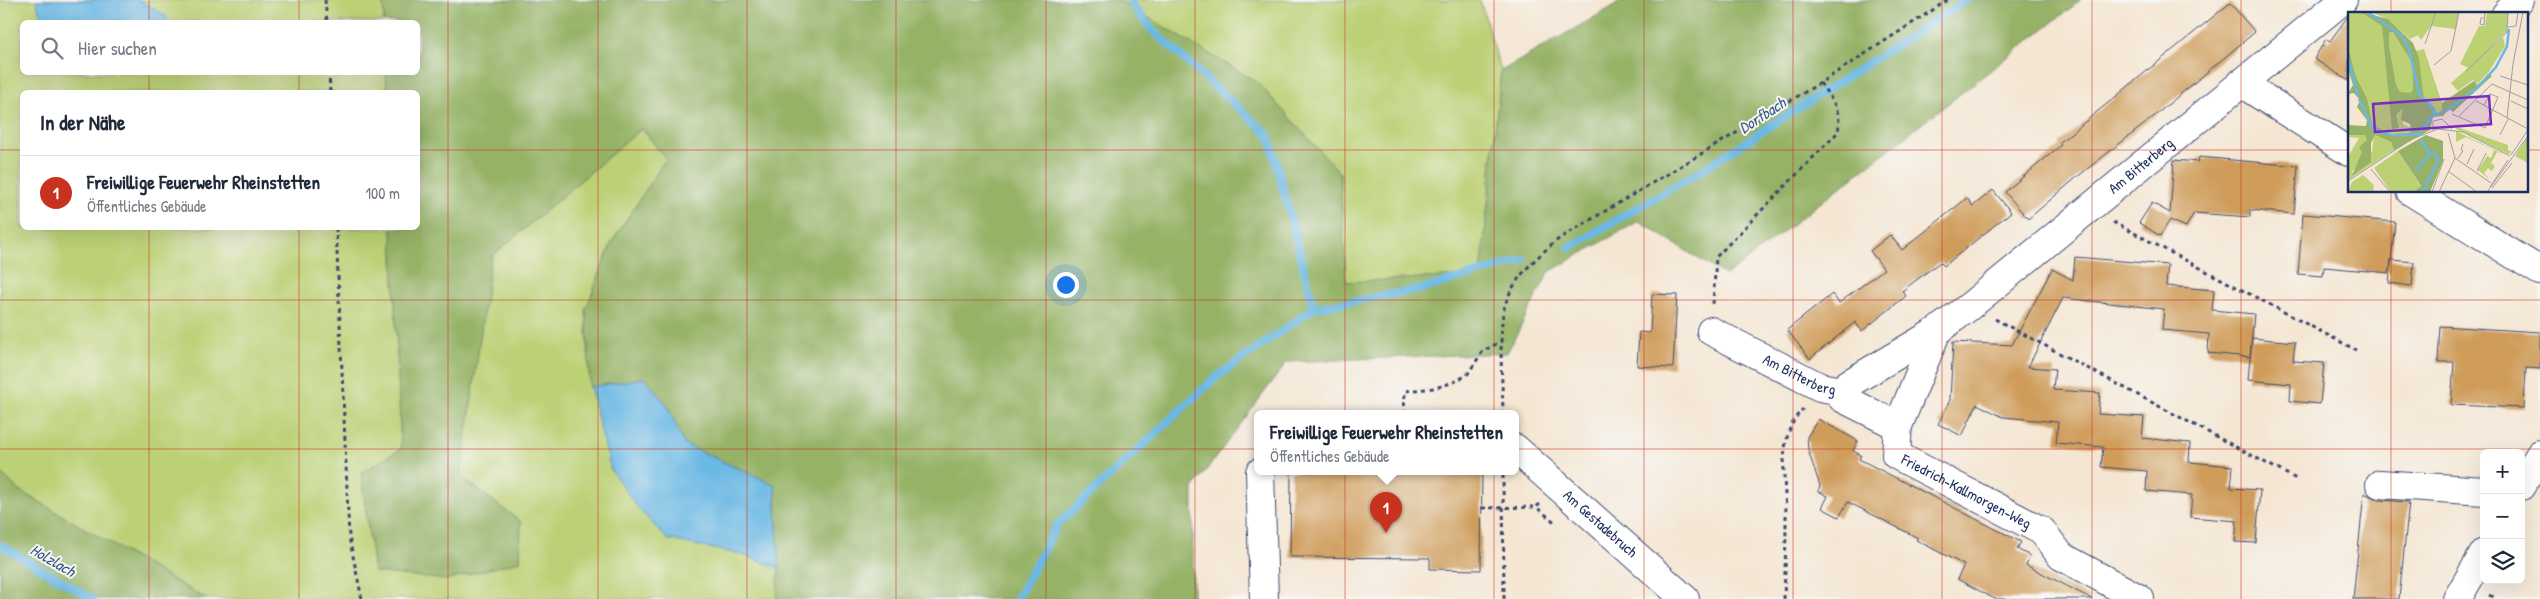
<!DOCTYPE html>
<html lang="de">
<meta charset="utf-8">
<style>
body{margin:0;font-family:"Patrick Hand",sans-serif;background:#f6f6f7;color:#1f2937}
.controls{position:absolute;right:15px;bottom:15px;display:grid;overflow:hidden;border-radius:8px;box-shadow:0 5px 20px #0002}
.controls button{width:45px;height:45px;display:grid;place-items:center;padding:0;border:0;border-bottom:1px solid #e0e1e3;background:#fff;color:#1f2937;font:25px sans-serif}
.you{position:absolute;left:1065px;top:284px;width:18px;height:18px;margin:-12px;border:4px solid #fff;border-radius:50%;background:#1a73e8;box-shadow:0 0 0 8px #1a73e833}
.badge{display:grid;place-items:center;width:32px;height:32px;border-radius:50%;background:#c8321e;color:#fff;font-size:16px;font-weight:700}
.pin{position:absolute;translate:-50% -41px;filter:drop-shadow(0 1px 2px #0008)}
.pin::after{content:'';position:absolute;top:26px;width:18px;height:15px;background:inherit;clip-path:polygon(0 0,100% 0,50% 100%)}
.popup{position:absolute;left:1254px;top:410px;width:265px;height:65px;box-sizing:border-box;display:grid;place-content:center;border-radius:8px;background:#fff;filter:drop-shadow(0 1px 4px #0005);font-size:16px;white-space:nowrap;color:#747a83}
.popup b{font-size:19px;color:#1f2937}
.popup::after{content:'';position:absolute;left:50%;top:100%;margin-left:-10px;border:10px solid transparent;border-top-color:#fff}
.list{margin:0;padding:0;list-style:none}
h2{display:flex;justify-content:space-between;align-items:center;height:65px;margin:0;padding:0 20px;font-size:21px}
h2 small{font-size:16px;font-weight:400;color:#747a83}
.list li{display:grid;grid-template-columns:32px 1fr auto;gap:15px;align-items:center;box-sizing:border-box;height:75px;padding:0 20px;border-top:1px solid #e0e1e3}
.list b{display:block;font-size:19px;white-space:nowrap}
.list p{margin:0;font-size:16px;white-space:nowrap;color:#747a83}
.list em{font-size:16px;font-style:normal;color:#747a83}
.icon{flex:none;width:28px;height:28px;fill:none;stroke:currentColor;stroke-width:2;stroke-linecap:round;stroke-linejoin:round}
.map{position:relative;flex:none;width:2540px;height:599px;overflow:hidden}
.search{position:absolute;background:#fff;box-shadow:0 5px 20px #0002;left:20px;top:20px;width:400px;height:55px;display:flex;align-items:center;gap:12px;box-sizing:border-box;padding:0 18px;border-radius:8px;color:#747a83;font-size:19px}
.panel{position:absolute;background:#fff;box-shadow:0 5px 20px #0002;left:20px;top:90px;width:400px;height:140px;border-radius:8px}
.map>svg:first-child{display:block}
</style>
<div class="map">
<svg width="2540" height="599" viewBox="0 0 2540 599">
<rect width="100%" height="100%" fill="#f6f6f2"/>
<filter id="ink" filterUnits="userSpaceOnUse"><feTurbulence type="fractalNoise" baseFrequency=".02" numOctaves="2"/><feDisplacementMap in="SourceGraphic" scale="10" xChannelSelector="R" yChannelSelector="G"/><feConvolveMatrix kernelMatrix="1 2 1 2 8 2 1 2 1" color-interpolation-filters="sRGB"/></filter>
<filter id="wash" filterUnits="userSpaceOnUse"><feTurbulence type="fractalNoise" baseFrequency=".0096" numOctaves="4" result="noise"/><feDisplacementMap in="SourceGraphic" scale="20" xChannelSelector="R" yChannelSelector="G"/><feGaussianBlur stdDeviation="1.12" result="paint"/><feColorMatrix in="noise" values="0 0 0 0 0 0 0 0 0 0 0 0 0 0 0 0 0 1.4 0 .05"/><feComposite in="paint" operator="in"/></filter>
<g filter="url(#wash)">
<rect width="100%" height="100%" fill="#f5e6d3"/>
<g fill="#bcd074" stroke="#6c8069">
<path d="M0 0H383L384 22H22V72L386 73 387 92H22V228H392L401 449 361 473 374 572 521 522 461 477 491 257 642 128 666 159 612 242 586 309 590 387 611 470 638 508 667 539 743 555 779 568 777 599H206L20 491 0 472Z"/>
<path d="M1118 0H1480L1501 71 1481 276 1345 282 1340 173 1257 82Z"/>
</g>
<g fill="#95b266" stroke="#587062">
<path d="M383 0H1118L1257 82 1340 173 1346 282 1481 275 1501 71 1624 0H2081L1726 276 1639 221 1549 272 1507 353 1287 362 1193 488V599H777L779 568 775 485 684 444 667 405 645 378 590 387 586 309 612 242 666 159 642 128 491 257 461 477 521 522 520 561 446 580 374 572 361 473 401 449 392 228H418V92H387L386 73 418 72V22H384Z"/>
<path d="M0 472 20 491 206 599H0Z"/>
</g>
<g fill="#6ab8e4" stroke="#4274a1">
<path d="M36 0H139L166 16 168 22H50L40 14Z"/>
<path d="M645 378 667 405 684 444 775 485 779 568 743 555 667 539 638 508 611 470 590 387Z"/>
</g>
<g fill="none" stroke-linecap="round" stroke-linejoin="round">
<g stroke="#6ab8e4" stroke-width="8">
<path d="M1129 0 1151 29 1269 135 1314 308"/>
<path d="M1569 248 1697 173 1967 0"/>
<path d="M0 545 93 599"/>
<path d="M1017 599 1057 525 1214 379 1314 308 1422 289 1524 260"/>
</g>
</g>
<g id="blocks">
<g fill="#cf9c5a">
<path d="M2230 3 2255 32 2146 123 2077 177 2028 219 2005 192 2061 145 2059 143Z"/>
<path d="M2349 15V81L2314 59 2326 39 2330 41Z"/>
<path d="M2199 157 2298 166 2294 214 2250 210V217L2194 213 2186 227 2170 220 2160 236 2139 223 2152 203 2170 213 2174 160 2198 162Z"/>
<path d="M1993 190 2011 212 1944 266 1940 262 1902 291 1906 296 1862 331 1855 322 1810 359 1787 330 1832 294 1839 303 1884 269 1870 251 1890 235 1902 250 1967 198 1973 206Z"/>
<path d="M2303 214 2395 222 2390 272 2391 260 2414 262 2412 286 2389 283 2390 273 2324 267 2323 276 2298 274Z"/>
<path d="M2075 257 2168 265 2166 286 2214 290 2212 310 2254 314 2250 357 2208 353 2209 334 2162 330 2164 309 2063 298 2028 367 2055 369 2053 390 2100 393 2098 414 2144 417 2142 438 2190 443 2189 462 2233 466 2231 488 2260 490 2256 543 2235 542 2237 521 2190 517 2192 495 2146 491 2147 471 2101 467 2103 447 2056 443 2058 422 2003 417 1977 404 1962 436 1938 424 1950 400 1953 342 2012 345 2052 269 2073 280Z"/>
<path d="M1652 294 1677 295 1673 368 1637 366 1639 332 1650 333Z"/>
<path d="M2440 326 2540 332V369L2526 368 2524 408 2451 405 2454 362H2438Z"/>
<path d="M2252 338 2295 342 2293 361 2324 363 2320 404 2290 401 2291 384 2248 380Z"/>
<path d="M1818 419 1858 441 1853 451 1861 455 1859 459 2021 542 2017 549 2030 556 2026 565 2092 599H1995L1957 579 1964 565 1916 540 1918 538 1848 502 1839 517 1822 508 1828 496 1818 491 1820 486 1808 450 1807 437Z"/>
<path d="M1291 472H1482L1481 570 1430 569V558L1290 557Z"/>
<path d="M2364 493 2379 500 2409 502 2399 599H2353Z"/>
</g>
</g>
</g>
<g filter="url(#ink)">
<use href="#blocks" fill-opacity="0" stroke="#3c4a70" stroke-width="1"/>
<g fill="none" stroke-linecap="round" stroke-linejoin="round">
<g stroke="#3c4a70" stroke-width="30">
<g id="minor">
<path d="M2506 14 2519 0"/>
<path d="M2241 83 2349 152"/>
<path d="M2410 191 2540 271"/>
<path id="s1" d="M1711 331 1820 387 1841 391"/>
<path id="s2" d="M1937 331 1898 426 1896 455 2042 531 2061 556 2140 599"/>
<path id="s3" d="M1841 391 1848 384 1937 331 1970 306 2343 0"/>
<path d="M1841 391 1842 398 1898 426"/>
<path id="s4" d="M1515 448 1685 599"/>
<path d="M1260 472 1264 599"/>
<path d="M2380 484 2484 491"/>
<path d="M2521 486 2540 454"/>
<path d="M2457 599 2484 553"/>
</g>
</g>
<g stroke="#3c4a70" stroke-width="3" stroke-dasharray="4 4" stroke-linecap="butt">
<path d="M325 0 327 22"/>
<path d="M329 72 330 92"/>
<path d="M2113 222 2356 350"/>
<path d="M336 228 349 537 362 599"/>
<path d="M1713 304 1716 257 1838 132C1842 110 1832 100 1820 83"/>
<path d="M1995 319 2298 480"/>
<path d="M1404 414 1405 391 1435 388 1454 382 1467 375 1483 351 1502 341"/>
<path d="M1503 414C1503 387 1497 326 1506 302 1516 275 1538 256 1560 238L1820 83 1948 0"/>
<path d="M1503 475 1504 599"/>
<path d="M1540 504 1536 507 1557 524"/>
<path d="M2489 595 2496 599"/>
<path d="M1784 599C1785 572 1786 545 1786 517 1786 484 1775 436 1803 409"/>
</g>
<use href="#minor" stroke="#fff" stroke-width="28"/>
<path stroke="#3c4a70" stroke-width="3" stroke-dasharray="4 4" stroke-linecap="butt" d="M1482 508 1536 507"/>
</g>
</g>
<path fill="none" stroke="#c8321e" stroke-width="1" stroke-opacity="0.55" d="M149 0V22M299 0V22M448 0V599M598 0V599M747 0V599M896 0V599M1046 0V599M1195 0V599M1345 0V599M1494 0V599M1644 0V599M1793 0V599M1942 0V599M2092 0V599M2241 0V599M2391 0V14M149 72V92M299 72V92M0 150H22M418 150H2349M2526 150H2540M2391 191V599M149 228V599M299 228V599M0 300H2540M0 449H2540"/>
<g text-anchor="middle" stroke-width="4" stroke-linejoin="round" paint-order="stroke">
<g font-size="15" fill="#1b2f5e" stroke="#f6f6f2">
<text dy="5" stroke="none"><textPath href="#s3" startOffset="376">Am Bitterberg</textPath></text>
<text dy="5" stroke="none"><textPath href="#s1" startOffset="99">Am Bitterberg</textPath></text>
<text dy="5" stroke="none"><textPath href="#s2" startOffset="211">Friedrich-Kallmorgen-Weg</textPath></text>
<text dy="5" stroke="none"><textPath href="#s4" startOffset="114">Am Gestadebruch</textPath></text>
</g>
<g font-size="16" font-style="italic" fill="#335886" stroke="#f6f6f2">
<text transform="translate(1762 115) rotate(-33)" y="6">Dorfbach</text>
<text transform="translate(53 560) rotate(30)" y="6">Holzlach</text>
</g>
</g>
<g transform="translate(2348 12)">
<rect width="180" height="180" fill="#f5e6d3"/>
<path d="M0 0H13L34 14 45 112 48 113V103L55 96V112L63 116V120L44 123 25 113 19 86 8 65 0 35ZM22 0H111L108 17 83 14 73 28 70 23 62 27 40 7ZM139 0H160L159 19 121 56 112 52 131 14H137ZM45 20 64 51 65 78 62 82 52 81 48 72 41 33V21ZM155 25 157 34 140 61 129 72 125 68 110 79 103 71ZM76 37 94 91V100L88 101 83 92 76 89 67 39ZM109 115 160 133V138L164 140 160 142 108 117ZM108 119 155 142 149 140 143 151 147 154 144 159 140 156 136 161 141 167 130 158 139 144 143 146 146 138 118 125 108 130ZM4 122 18 123 19 128 10 153 3 161 12 158 24 140 26 123 43 130 46 138 0 168V145L11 126 0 125ZM180 124V151L167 144ZM50 139 73 175 66 180H43L26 156ZM15 163 26 173 25 180H0L4 170Z" fill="#bcd074"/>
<path d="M13 0 40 7 65 31 71 46 76 88 87 96 88 101 94 100V91L126 69 129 73 142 62 144 64 105 100 101 97 95 104 85 105 82 118 46 138 43 130 27 123 23 131V150L4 164 14 140 11 135 19 128 17 123H0V113L18 114 19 108 9 95 12 88 6 81 0 82 5 73 0 57V35L8 65 19 86 25 113 44 123 63 120 62 112 53 108 55 96 48 103 51 116 44 117 34 14ZM45 20 64 51 65 78 62 81 52 80 48 72 41 33V21ZM78 123 95 129V149L82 180H66L73 174 50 139Z" fill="#95b266" fill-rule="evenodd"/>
<path fill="none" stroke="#6ab8e4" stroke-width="2.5" d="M20 0 54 24 61 36 71 82 84 95 86 102M0 46 10 84M11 87 25 117 43 123M98 99 128 77 148 55 159 34 161 17M45 123 71 122 82 106 96 99M73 127 80 140 88 142 90 149 75 180M67 159 82 142"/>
<path fill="none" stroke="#9e9da4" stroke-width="1" d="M136 6H133L132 12 136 13 137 0M160 15 168 14 170 0M77 32 88 0M86 53 103 39 111 0M118 59 159 20 160 0M152 64 180 73M128 89 180 117M163 89 180 97M104 102 137 116 150 85 142 82 136 93M111 104 144 72 180 88M159 106 165 52 175 0M85 118V109L94 107 104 117M152 123 160 107M163 143 180 118M107 146 143 171M110 146 115 139 113 138 115 132M119 152 126 137M23 157 42 180M100 159 129 180M129 159 138 141M0 169 64 127 90 117 115 120 162 144M142 175 160 148M144 176 164 151M84 180 96 147M91 180 107 146 100 121M139 180 180 124"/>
<path fill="#7b2cbf" fill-opacity="0.15" stroke="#7b2cbf" stroke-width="2.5" d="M141 84 143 112 27 120 25 92Z"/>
<rect width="180" height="180" fill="none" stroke="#1b2f5e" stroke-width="2.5"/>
</g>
</svg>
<div class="controls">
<button>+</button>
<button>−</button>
<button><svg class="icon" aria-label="layers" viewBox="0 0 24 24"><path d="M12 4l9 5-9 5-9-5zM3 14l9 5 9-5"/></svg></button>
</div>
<div class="you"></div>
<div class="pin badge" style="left:1386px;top:533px">1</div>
<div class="popup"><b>Freiwillige Feuerwehr Rheinstetten</b>Öffentliches Gebäude</div>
<div class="search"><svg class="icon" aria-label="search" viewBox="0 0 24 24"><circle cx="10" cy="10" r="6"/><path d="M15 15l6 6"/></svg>Hier suchen</div>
<section class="panel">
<h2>In der Nähe<small></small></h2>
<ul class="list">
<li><span class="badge">1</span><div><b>Freiwillige Feuerwehr Rheinstetten</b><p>Öffentliches Gebäude</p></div><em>100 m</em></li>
</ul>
</section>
</div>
